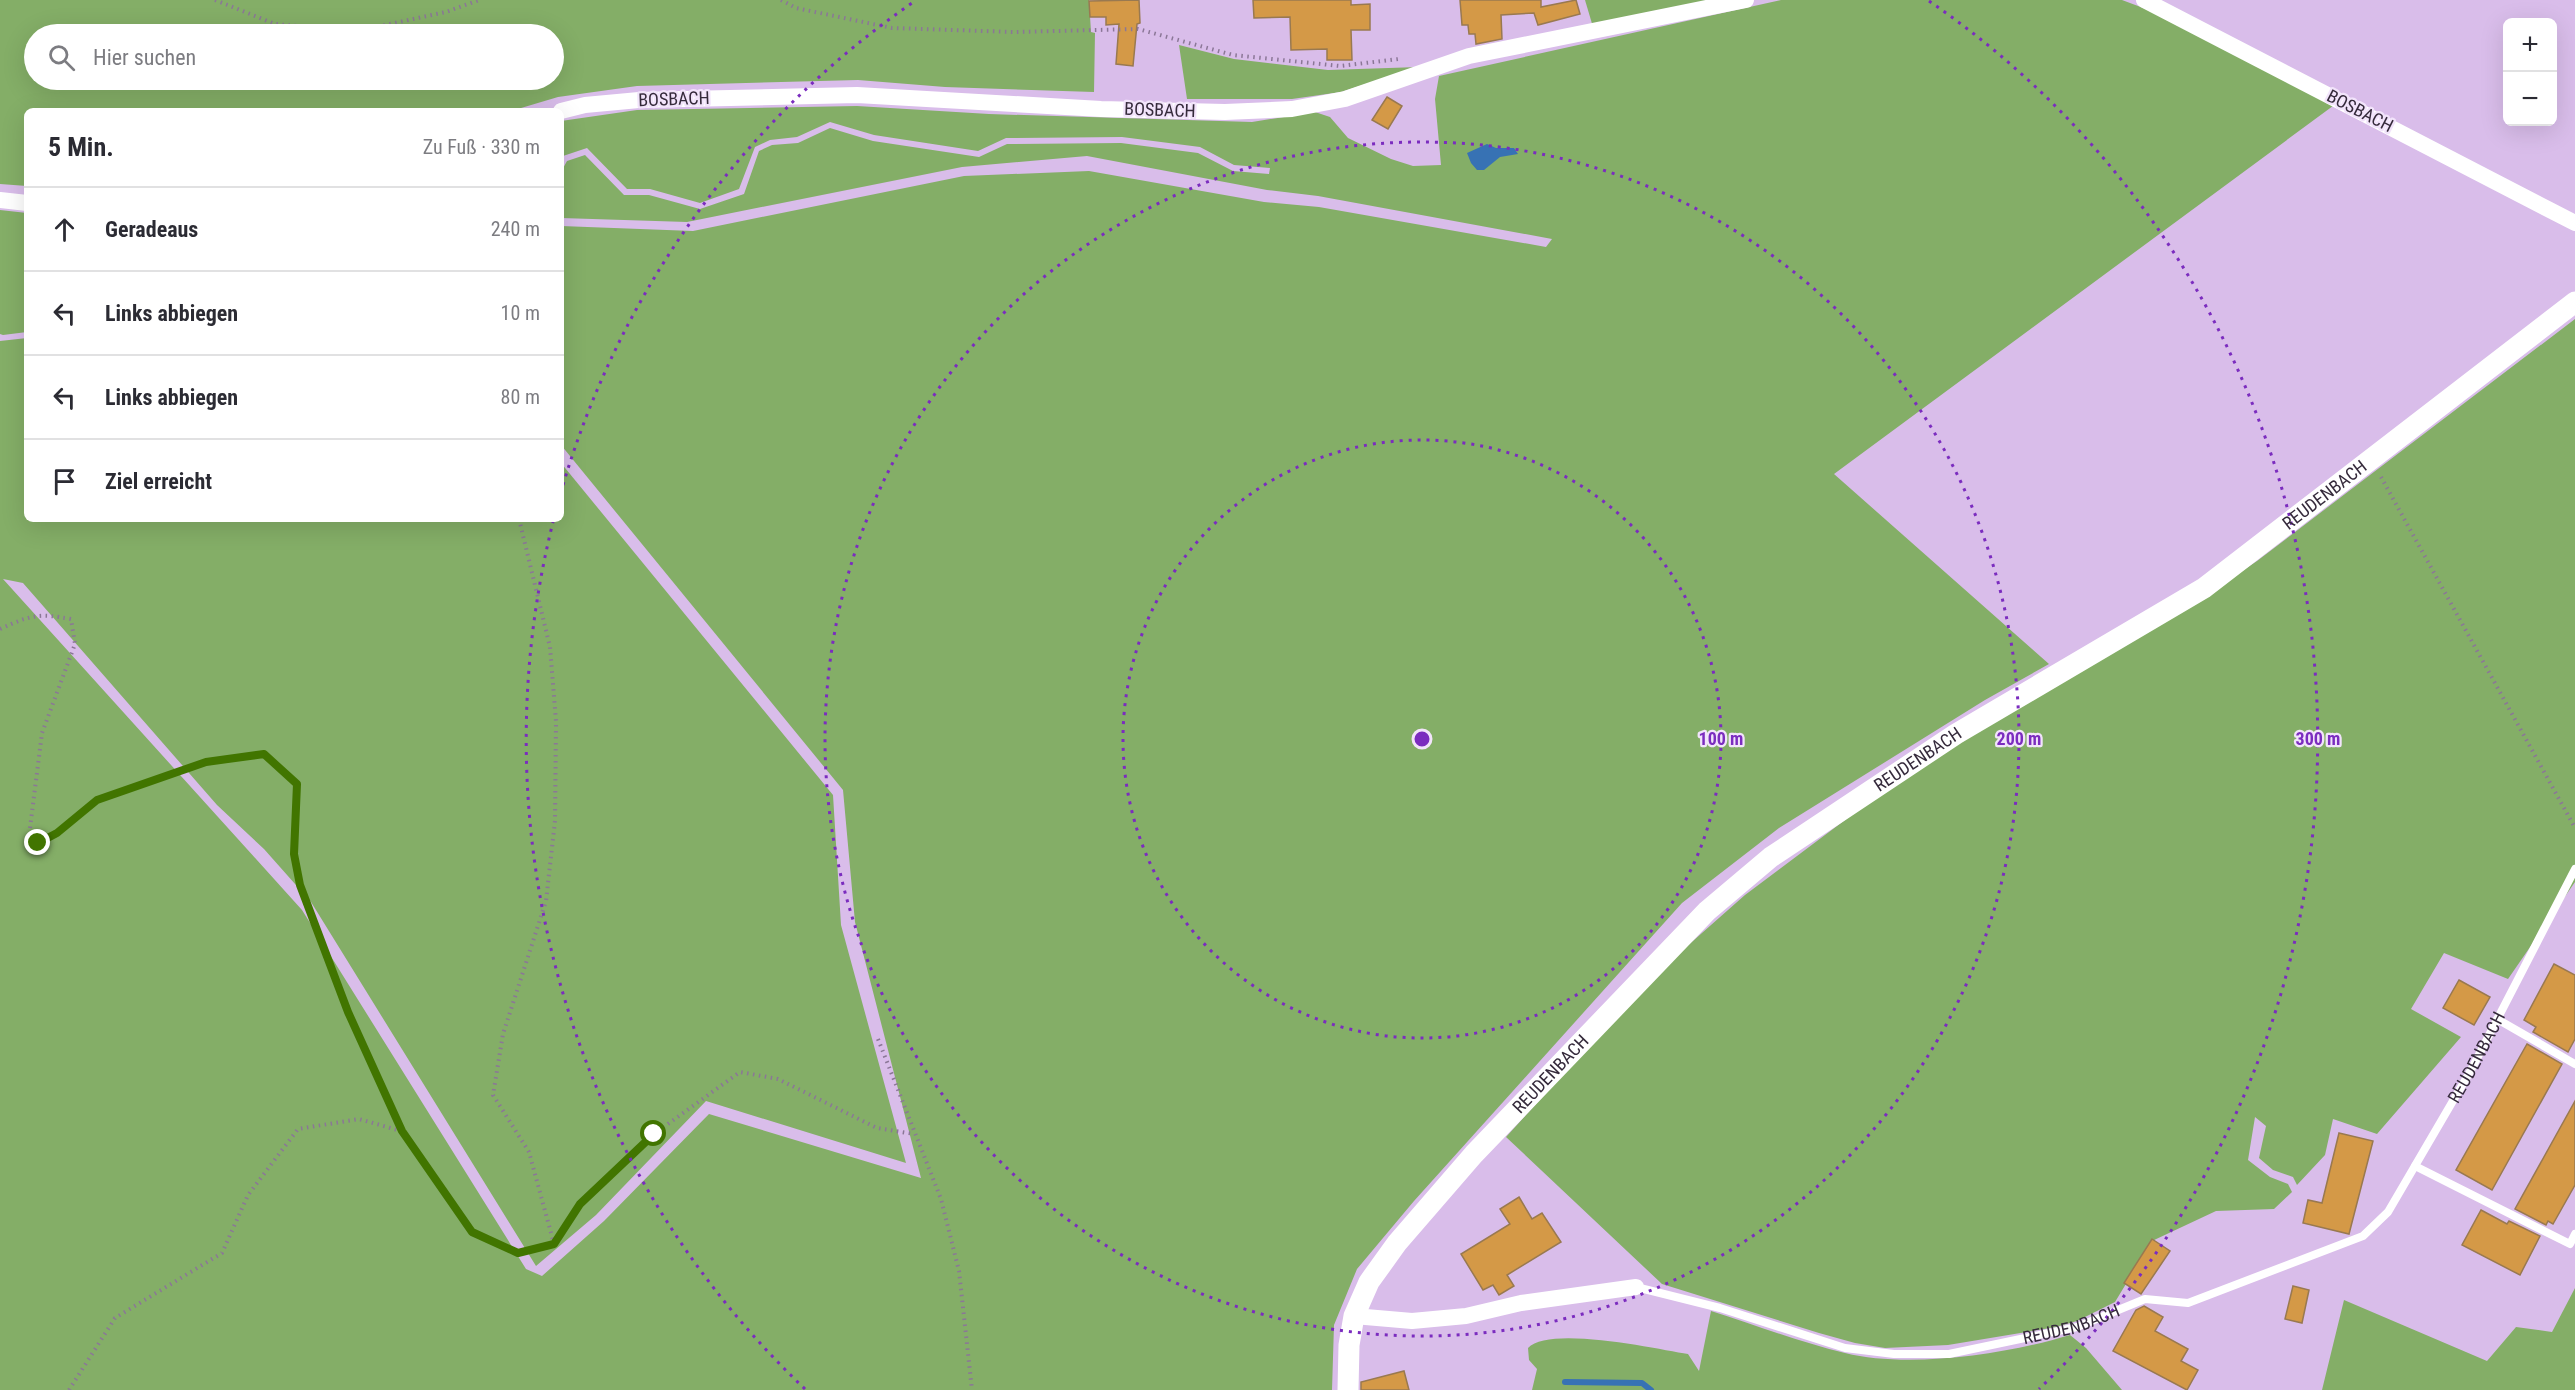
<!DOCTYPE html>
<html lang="de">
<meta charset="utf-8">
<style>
body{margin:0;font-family:"Roboto Condensed",sans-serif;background:#f7f7f7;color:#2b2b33}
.controls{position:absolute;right:18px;top:18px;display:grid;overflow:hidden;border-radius:9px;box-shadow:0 6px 24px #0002}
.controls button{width:54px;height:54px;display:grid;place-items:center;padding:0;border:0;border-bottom:2px solid #e1e1e2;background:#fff;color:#2b2b33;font:30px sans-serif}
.stop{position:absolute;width:18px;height:18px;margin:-14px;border:4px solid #417500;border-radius:50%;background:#fff}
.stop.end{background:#417500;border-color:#fff;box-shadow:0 2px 6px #0008}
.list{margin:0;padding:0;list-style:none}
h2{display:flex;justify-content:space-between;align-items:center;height:78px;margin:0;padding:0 24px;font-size:26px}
h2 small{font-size:20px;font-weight:400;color:#7c7c81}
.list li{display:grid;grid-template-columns:39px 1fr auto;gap:18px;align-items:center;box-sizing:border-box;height:84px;padding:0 24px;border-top:2px solid #e1e1e2}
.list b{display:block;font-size:22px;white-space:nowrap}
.list em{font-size:20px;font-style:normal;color:#7c7c81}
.icon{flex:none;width:33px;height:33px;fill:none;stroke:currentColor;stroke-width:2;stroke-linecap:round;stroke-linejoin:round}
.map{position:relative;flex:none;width:2575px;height:1390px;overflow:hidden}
.search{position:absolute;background:#fff;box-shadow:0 6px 24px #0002;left:24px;top:24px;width:540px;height:66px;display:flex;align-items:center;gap:15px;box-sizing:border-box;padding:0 21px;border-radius:33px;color:#7c7c81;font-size:22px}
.panel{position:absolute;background:#fff;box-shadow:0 6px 24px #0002;left:24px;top:108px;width:540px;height:414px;border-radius:9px}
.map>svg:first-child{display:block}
</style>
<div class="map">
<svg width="2575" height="1390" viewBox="0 0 2575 1390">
<rect width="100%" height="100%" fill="#d9bdea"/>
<g fill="#84ae67" fill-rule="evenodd">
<path d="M0 0H1089L1091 32 1095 33 1094 92 945 87 858 80 637 86 558 97 511 111H27V186L0 184ZM34 34H554V80H34Z"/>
<path d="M1585 0H1709L1593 27Z"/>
<path d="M1781 0H2122L2146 9 2337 103 1834 474 2049 664 1985 700 1779 828 1682 903 1414 1201 1357 1269 1334 1325 1332 1390H0V341L27 338V519H561V463L833 795 841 925 906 1163 706 1101 596 1215 536 1266 311 902 264 849 217 805 23 583 3 579 302 910 526 1269 542 1276 604 1221 709 1114 921 1178 855 922 843 790 561 445V226L693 231 964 176 1089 171 1264 202 1319 207 1546 247 1552 239 1318 196 1267 190 1087 156 962 167 687 222 561 218V172L567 161 585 155 624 195H649L700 209 744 194 759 151 772 145 798 143 830 128 873 141 979 157 1007 144 1121 143 1198 153 1233 171 1269 174 1270 168 1234 165 1200 147 1122 137 1006 138 978 151 874 135 830 122 797 137 770 140 755 147 739 189 700 203 650 189H627L587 148 563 156 561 160V121L637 110 857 106 989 114 1252 122 1315 112 1330 117 1348 138 1391 159 1413 166 1441 165 1435 99 1439 76Z"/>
<path d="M1179 45 1234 59 1328 70 1419 67 1341 92 1292 99H1187Z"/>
<path d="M0 210 27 213V332L3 335 0 334Z"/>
<path d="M2575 319V882L2508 979 2444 953 2411 1009 2461 1037 2377 1134 2333 1119 2325 1155 2297 1185 2293 1177 2273 1170 2259 1158 2266 1126 2255 1117 2248 1160 2270 1177 2288 1184 2292 1192 2274 1209 2216 1211 2152 1241 2115 1302 2077 1321 2056 1327 1948 1345 1885 1348 1855 1343 1819 1333 1662 1284 1506 1137 1651 978 1745 895 1849 817 1977 728 2178 614 2257 561Z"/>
<path d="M2575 1288V1390H2322L2344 1300 2487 1361 2516 1327 2552 1332Z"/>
<path d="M1711 1311C1755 1325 1800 1342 1845 1353 1909 1369 2008 1354 2070 1335L2086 1348 2122 1390H1532L1537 1369 1529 1360 1528 1348C1549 1325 1657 1349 1688 1354L1699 1371Z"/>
</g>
<path fill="#3772b4" d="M1487 144 1496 148H1514L1518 154 1500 157 1484 170H1477L1471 163 1467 153Z"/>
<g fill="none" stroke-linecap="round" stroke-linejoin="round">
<path stroke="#3772b4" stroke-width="6" d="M1565 1382 1642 1383 1651 1390"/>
</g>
<g fill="#d49947" stroke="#997950" stroke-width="1.5">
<path d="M1139 0 1140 23 1137 24 1133 66 1116 64 1119 24 1106 25V17H1090L1089 1Z"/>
<path d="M1253 0H1351V5L1370 4V30H1351L1352 60H1327V49L1291 50 1290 17 1254 18Z"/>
<path d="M1460 0H1541V7L1576 0 1580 14 1538 25 1534 13 1501 15 1502 39 1476 44 1475 34H1469L1468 25H1462Z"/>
<path d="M1387 97 1402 106 1388 129 1372 120Z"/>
<path d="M2554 964 2575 975V1039L2568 1052 2533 1032 2536 1027 2524 1020Z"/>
<path d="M2459 980 2490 997 2474 1025 2443 1008Z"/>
<path d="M2527 1044 2562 1064 2492 1190 2456 1170Z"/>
<path d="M2575 1101V1185L2553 1224 2548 1221 2546 1225 2515 1209Z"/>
<path d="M2339 1133 2373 1141 2349 1234 2303 1223 2308 1200 2322 1203Z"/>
<path d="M1519 1197 1532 1219 1542 1213 1561 1242 1507 1275 1514 1286 1499 1295 1493 1285 1483 1290 1461 1254 1510 1224 1500 1209Z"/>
<path d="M2481 1210 2507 1224 2509 1221 2540 1236 2520 1275 2462 1245Z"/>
<path d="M2152 1239 2170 1251 2141 1294 2124 1283Z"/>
<path d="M2293 1286 2309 1290 2302 1323 2285 1319Z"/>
<path d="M2144 1306 2163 1317 2155 1331 2188 1349 2181 1361 2198 1370 2187 1390 2113 1351 2136 1310Z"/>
<path d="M1404 1371 1409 1390H1361V1382Z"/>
</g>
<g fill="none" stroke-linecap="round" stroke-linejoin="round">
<g stroke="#8b7797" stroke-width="4" stroke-dasharray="1.5 4.5" stroke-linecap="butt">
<path d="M215 0 275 24 357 31 446 12 479 0"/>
<path d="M781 0 796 8 892 28 1014 32 1138 29 1233 55 1340 66 1399 59"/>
<path d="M2381 477 2575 828"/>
<path d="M519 519 550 647 556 721 555 821 546 901 503 1034 493 1095 529 1152 554 1244"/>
<path d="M0 629C31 615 38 613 71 619L75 644 42 733 30 828 38 843 57 833 97 800 206 762 264 754 297 784 294 854 300 885 348 1012 401 1131 472 1232 518 1253 554 1244 580 1204 654 1134 740 1072 778 1079 877 1128 914 1134"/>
<path d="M878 1039 941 1199 959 1271 972 1390"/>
<path d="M69 1390 115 1318 222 1253 248 1195 298 1129 359 1119 401 1131"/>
</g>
<g stroke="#fff" stroke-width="8">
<path d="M2497 1019 2575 1064"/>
<path d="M2415 1166 2570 1244 2575 1234"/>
<path id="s1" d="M1636 1287 1720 1308 1845 1348 1894 1354H1949L2077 1327 2145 1299 2188 1303 2363 1236 2388 1212 2471 1070 2575 869"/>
</g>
<g stroke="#fff" stroke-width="16">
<path d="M2144 0 2575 223"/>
<path d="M561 111 585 105 639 100 857 95 1101 109 1225 112 1292 109 1345 99 1469 56 1746 0"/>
<path d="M0 200 27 203"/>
<path d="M1354 1316 1412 1321 1466 1316 1521 1303 1636 1287"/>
</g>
<path stroke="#fff" stroke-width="21" id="s2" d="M1348 1390 1349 1345 1354 1316 1369 1282 1397 1243 1474 1154 1707 911 1771 857 1956 734 2204 588 2575 302"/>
</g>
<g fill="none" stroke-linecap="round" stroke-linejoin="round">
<path stroke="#417500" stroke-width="8" d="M38 843 57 833 97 800 206 762 264 754 297 784 294 854 300 885 348 1012 402 1131 472 1232 518 1253 554 1244 580 1204 654 1134"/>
</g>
<g fill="none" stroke="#7b2cbf" stroke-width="3" stroke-dasharray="3 6">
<circle cx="1422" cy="739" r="299"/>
<circle cx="1422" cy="739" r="597"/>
<path d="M805 1389A896 896 0 0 1 553 522M563 485A896 896 0 0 1 915 1M1929 1A896 896 0 0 1 2039 1389"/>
</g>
<g text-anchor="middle" stroke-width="4.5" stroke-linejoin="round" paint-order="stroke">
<g font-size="18" fill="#352a3b" stroke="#f2e4fb">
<text transform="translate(674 99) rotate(-2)" y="6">BOSBACH</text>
<text transform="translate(1160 110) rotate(2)" y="6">BOSBACH</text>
<text transform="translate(2360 111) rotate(27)" y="6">BOSBACH</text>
<text dy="6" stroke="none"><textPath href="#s2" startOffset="1360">REUDENBACH</textPath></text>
<text dy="6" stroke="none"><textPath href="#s2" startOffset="874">REUDENBACH</textPath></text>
<text dy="6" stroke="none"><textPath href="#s1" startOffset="970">REUDENBACH</textPath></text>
<text dy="6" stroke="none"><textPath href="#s2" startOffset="388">REUDENBACH</textPath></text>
<text dy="6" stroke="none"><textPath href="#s1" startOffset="448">REUDENBACH</textPath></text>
</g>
</g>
<circle cx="1422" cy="739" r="9" fill="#7b2cbf" stroke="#f2e4fb" stroke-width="3"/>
<g font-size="18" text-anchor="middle" font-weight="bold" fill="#7b2cbf" stroke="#f2e4fb" stroke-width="4.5" stroke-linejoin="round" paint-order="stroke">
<text x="1721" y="745">100 m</text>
<text x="2019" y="745">200 m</text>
<text x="2318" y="745">300 m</text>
</g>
</svg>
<div class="controls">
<button>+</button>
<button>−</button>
</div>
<div class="stop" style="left:654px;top:1134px"></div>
<div class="stop end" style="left:38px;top:843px"></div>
<div class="search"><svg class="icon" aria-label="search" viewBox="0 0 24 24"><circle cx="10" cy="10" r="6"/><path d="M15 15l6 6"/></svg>Hier suchen</div>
<section class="panel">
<h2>5 Min.<small>Zu Fuß · 330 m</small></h2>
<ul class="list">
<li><svg class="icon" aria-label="ahead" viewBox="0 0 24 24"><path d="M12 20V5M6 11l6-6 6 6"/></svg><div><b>Geradeaus</b></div><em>240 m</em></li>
<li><svg class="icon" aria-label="left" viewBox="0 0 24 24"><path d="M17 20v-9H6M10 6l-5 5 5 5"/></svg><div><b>Links abbiegen</b></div><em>10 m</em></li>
<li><svg class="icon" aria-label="left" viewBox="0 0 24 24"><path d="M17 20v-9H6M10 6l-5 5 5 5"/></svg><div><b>Links abbiegen</b></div><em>80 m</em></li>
<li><svg class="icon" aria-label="arrive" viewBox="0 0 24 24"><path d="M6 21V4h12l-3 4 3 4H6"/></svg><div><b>Ziel erreicht</b></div></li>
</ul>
</section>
</div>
